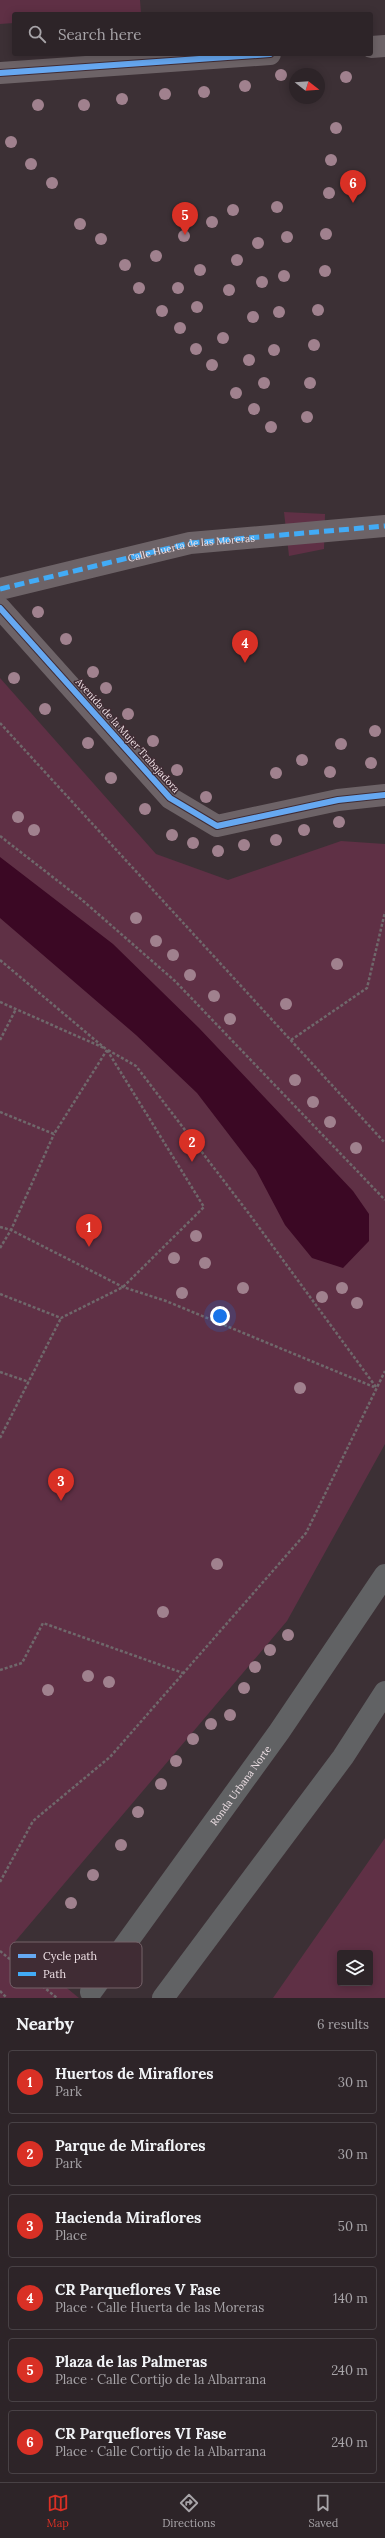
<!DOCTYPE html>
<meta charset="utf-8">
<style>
body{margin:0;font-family:Lora,serif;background:#352c30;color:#f1f3f6}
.controls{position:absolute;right:12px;bottom:12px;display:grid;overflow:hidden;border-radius:4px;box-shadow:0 2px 10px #0003}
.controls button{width:36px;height:36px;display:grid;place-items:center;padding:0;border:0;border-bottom:1px solid #484145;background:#2d2428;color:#f1f3f6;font:20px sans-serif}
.compass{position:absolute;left:289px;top:68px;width:36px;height:36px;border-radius:50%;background:#2d2428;box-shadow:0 2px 10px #0003;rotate:107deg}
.you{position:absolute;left:220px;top:1316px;width:14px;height:14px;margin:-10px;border:3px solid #fff;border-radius:50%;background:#1a73e8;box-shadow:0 0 0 6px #1a73e833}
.badge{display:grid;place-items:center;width:26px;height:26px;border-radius:50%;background:#d93025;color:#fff;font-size:13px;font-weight:700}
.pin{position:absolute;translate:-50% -33px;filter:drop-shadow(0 1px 2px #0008)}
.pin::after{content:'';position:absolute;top:21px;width:14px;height:12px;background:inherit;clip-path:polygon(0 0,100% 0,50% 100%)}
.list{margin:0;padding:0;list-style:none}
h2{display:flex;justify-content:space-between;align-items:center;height:52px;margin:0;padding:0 16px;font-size:17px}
h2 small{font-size:13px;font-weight:400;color:#a7a4a8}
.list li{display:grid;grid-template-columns:26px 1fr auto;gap:12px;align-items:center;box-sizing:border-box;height:64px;margin:0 8px 8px;padding:0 8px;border:1px solid #484145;border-radius:4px}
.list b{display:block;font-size:15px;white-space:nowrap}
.list p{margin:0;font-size:13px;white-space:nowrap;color:#a7a4a8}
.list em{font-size:13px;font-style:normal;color:#a7a4a8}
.icon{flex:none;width:22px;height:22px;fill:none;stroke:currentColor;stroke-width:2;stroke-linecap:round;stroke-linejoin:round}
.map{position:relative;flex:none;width:385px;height:1998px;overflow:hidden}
.search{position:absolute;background:#2d2428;box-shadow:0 2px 10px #0003;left:12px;right:12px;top:12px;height:44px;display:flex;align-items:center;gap:10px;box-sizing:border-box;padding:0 14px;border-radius:4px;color:#a7a4a8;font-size:15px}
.sheet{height:484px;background:#2d2428}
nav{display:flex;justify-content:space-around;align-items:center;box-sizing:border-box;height:56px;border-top:1px solid #484145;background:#2d2428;font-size:11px;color:#a7a4a8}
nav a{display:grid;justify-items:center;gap:2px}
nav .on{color:#d93025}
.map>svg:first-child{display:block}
</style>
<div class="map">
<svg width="385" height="1998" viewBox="0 0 385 1998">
<rect width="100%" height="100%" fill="#3c3035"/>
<g fill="#5f3045" fill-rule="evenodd">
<path d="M0 0H140L141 13 14 14V23L0 24Z"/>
<path d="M284 512 325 514 324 549 289 556Z"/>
<path d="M0 678 156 854 228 880 341 841 385 844V1444L287 1621 13 1944 79 1998H0Z"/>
<path d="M385 1838V1998H273ZM340 1953H370V1983H340Z"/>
</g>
<path fill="#3b0824" d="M0 857 113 944 199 1028 353 1191 369 1214V1241L343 1268 312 1258 285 1225 256 1170 197 1093 136 1035 0 918Z"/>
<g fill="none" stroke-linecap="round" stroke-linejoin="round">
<g stroke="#6f686b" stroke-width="2.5" stroke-dasharray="3 2" stroke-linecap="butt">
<path d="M0 723 385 1143"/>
<path d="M0 836 81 899 175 981 385 1200"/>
<path d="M0 960 107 1050 204 1207 123 1287 61 1318 0 1294"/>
<path d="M0 1002 104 1048"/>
<path d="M0 1040 16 1009"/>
<path d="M291 1040 367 988 385 912"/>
<path d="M108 1050 136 1066 250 1215 376 1387"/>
<path d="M0 1112 54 1134 107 1050"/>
<path d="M0 1227 11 1230 123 1287 166 1301 374 1387"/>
<path d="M0 1248 11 1230 54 1134"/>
<path d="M0 1372 29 1382"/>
<path d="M0 1438 61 1318"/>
<path d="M0 1670 22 1663 43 1623 183 1673"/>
<path d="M0 1882 33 1821 110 1757 306 1533 385 1371"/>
<path d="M0 1951 57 1998"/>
<path d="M0 1991 7 1998"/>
</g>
<g stroke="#6d6367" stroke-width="22">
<path d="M371 47 385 46"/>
<path d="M0 73 270 54"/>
<path d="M0 589 190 543 385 526"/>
<path d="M0 608 170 798 217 826 338 800 385 795"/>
</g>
<g stroke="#616264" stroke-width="22">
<path id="s1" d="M91 1992 279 1732 385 1575"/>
<path d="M163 1998 343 1757 385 1692"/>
</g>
<path stroke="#42abf6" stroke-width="5" stroke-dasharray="10 5" stroke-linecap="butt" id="s2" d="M0 589 190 543 385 526"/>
<g stroke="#402c34" stroke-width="8">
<g id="cycleway">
<path d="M0 73 270 54"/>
<path d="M0 608 170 798 217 826 338 800 385 795"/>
</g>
</g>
<use href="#cycleway" stroke="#66a8f1" stroke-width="6"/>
</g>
<g fill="#a0818e">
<circle cx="281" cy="75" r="6"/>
<circle cx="346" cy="77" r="6"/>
<circle cx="245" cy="86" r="6"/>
<circle cx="204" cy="92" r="6"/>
<circle cx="165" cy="94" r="6"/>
<circle cx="122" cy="99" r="6"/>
<circle cx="38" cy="105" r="6"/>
<circle cx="84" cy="105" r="6"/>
<circle cx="336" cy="128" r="6"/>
<circle cx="11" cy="142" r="6"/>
<circle cx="331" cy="160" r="6"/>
<circle cx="31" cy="164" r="6"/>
<circle cx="52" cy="183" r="6"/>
<circle cx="329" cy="193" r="6"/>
<circle cx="277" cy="207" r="6"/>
<circle cx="233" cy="210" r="6"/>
<circle cx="212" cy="222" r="6"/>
<circle cx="80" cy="224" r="6"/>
<circle cx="326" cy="234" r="6"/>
<circle cx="184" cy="236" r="6"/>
<circle cx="287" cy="237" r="6"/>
<circle cx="101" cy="239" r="6"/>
<circle cx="258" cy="243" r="6"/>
<circle cx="156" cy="256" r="6"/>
<circle cx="237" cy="260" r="6"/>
<circle cx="125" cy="265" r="6"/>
<circle cx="200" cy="270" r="6"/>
<circle cx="325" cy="271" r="6"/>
<circle cx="284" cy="276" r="6"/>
<circle cx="262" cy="282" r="6"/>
<circle cx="139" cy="288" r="6"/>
<circle cx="178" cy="288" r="6"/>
<circle cx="229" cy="290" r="6"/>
<circle cx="197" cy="307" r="6"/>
<circle cx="318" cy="310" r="6"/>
<circle cx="162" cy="311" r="6"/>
<circle cx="279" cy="312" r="6"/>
<circle cx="253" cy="317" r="6"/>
<circle cx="180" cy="328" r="6"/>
<circle cx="223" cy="338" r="6"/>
<circle cx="314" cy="345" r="6"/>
<circle cx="196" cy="349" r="6"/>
<circle cx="274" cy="350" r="6"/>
<circle cx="249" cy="360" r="6"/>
<circle cx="212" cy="365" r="6"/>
<circle cx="264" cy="383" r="6"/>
<circle cx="310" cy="383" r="6"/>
<circle cx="236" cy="393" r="6"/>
<circle cx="254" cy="409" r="6"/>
<circle cx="307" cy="417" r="6"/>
<circle cx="271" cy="427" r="6"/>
<circle cx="38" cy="612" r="6"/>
<circle cx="66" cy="639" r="6"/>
<circle cx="93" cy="672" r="6"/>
<circle cx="14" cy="678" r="6"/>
<circle cx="106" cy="688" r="6"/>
<circle cx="45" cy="709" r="6"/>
<circle cx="128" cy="714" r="6"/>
<circle cx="375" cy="731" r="6"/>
<circle cx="153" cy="741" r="6"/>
<circle cx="88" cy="743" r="6"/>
<circle cx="341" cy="744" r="6"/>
<circle cx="302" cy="760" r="6"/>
<circle cx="371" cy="763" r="6"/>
<circle cx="177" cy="770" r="6"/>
<circle cx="330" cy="772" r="6"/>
<circle cx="276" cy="773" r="6"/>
<circle cx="111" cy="778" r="6"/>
<circle cx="206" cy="797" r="6"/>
<circle cx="145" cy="809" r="6"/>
<circle cx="18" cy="817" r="6"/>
<circle cx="339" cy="822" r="6"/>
<circle cx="34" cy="830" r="6"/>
<circle cx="304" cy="830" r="6"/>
<circle cx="172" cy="835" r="6"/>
<circle cx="276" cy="840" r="6"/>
<circle cx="193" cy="843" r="6"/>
<circle cx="244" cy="845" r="6"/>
<circle cx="218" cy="851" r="6"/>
<circle cx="136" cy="918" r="6"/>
<circle cx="156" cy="941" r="6"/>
<circle cx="173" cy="955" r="6"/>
<circle cx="337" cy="964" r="6"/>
<circle cx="190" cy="975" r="6"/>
<circle cx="214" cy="996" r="6"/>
<circle cx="286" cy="1004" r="6"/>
<circle cx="230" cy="1019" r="6"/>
<circle cx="295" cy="1080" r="6"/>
<circle cx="313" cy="1102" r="6"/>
<circle cx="330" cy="1122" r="6"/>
<circle cx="356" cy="1148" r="6"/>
<circle cx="196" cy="1236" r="6"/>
<circle cx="174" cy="1258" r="6"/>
<circle cx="205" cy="1263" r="6"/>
<circle cx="243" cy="1288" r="6"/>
<circle cx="342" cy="1288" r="6"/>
<circle cx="182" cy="1293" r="6"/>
<circle cx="322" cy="1297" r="6"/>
<circle cx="357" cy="1303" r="6"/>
<circle cx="300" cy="1388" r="6"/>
<circle cx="217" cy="1564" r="6"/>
<circle cx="163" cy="1612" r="6"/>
<circle cx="288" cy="1635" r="6"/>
<circle cx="270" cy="1650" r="6"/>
<circle cx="255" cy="1667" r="6"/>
<circle cx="88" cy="1676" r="6"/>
<circle cx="109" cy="1682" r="6"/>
<circle cx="244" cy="1688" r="6"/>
<circle cx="48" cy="1690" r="6"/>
<circle cx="230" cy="1715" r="6"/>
<circle cx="211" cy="1724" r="6"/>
<circle cx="193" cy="1739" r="6"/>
<circle cx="176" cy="1761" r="6"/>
<circle cx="161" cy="1784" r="6"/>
<circle cx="138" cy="1812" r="6"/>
<circle cx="121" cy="1845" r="6"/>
<circle cx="93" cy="1875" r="6"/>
<circle cx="71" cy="1903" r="6"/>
</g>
<g text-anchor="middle" stroke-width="3" stroke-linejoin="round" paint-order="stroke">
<g font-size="10" fill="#efe1e6" stroke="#402c34">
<text dy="4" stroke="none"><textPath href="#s2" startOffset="196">Calle Huerta de las Moreras</textPath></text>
<text transform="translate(128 735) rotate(48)" y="4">Avenida de la Mujer Trabajadora</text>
<text dy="4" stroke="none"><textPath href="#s1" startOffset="255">Ronda Urbana Norte</textPath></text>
</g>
</g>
<rect x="10" y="1942" width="132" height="46" rx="6" fill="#402c34" stroke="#756269" stroke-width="1"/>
<rect x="18" y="1954" width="18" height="4" fill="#66a8f1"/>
<rect x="18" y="1972" width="18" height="4" fill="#42abf6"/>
<g font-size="11" fill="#efe1e6">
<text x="43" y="1960">Cycle path</text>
<text x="43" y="1978">Path</text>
</g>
</svg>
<div class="controls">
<button><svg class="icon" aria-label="layers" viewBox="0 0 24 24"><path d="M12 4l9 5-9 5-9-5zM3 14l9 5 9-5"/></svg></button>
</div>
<svg class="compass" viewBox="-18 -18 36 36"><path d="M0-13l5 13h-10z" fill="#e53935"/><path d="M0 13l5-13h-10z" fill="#a7a4a8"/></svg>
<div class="you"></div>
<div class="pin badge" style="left:89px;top:1247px">1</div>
<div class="pin badge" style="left:192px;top:1162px">2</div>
<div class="pin badge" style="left:61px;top:1501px">3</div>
<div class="pin badge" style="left:245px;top:663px">4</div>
<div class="pin badge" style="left:185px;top:235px">5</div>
<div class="pin badge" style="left:353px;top:203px">6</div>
<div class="search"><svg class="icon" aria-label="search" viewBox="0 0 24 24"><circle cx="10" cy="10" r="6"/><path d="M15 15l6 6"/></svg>Search here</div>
</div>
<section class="sheet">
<h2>Nearby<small>6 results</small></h2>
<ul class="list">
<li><span class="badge">1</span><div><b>Huertos de Miraflores</b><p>Park</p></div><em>30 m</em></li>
<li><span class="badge">2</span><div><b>Parque de Miraflores</b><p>Park</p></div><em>30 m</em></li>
<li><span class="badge">3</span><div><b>Hacienda Miraflores</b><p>Place</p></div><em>50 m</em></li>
<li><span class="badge">4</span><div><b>CR Parqueflores V Fase</b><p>Place · Calle Huerta de las Moreras</p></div><em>140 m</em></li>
<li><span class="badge">5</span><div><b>Plaza de las Palmeras</b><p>Place · Calle Cortijo de la Albarrana</p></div><em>240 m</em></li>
<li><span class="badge">6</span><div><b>CR Parqueflores VI Fase</b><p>Place · Calle Cortijo de la Albarrana</p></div><em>240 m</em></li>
</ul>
</section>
<nav>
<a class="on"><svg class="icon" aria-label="map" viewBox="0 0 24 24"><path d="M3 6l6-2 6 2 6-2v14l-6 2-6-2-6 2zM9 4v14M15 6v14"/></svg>Map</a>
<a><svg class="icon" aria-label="directions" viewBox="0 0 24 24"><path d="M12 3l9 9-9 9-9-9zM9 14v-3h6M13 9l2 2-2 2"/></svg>Directions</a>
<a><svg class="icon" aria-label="saved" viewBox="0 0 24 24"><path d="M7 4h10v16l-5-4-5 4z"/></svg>Saved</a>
</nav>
